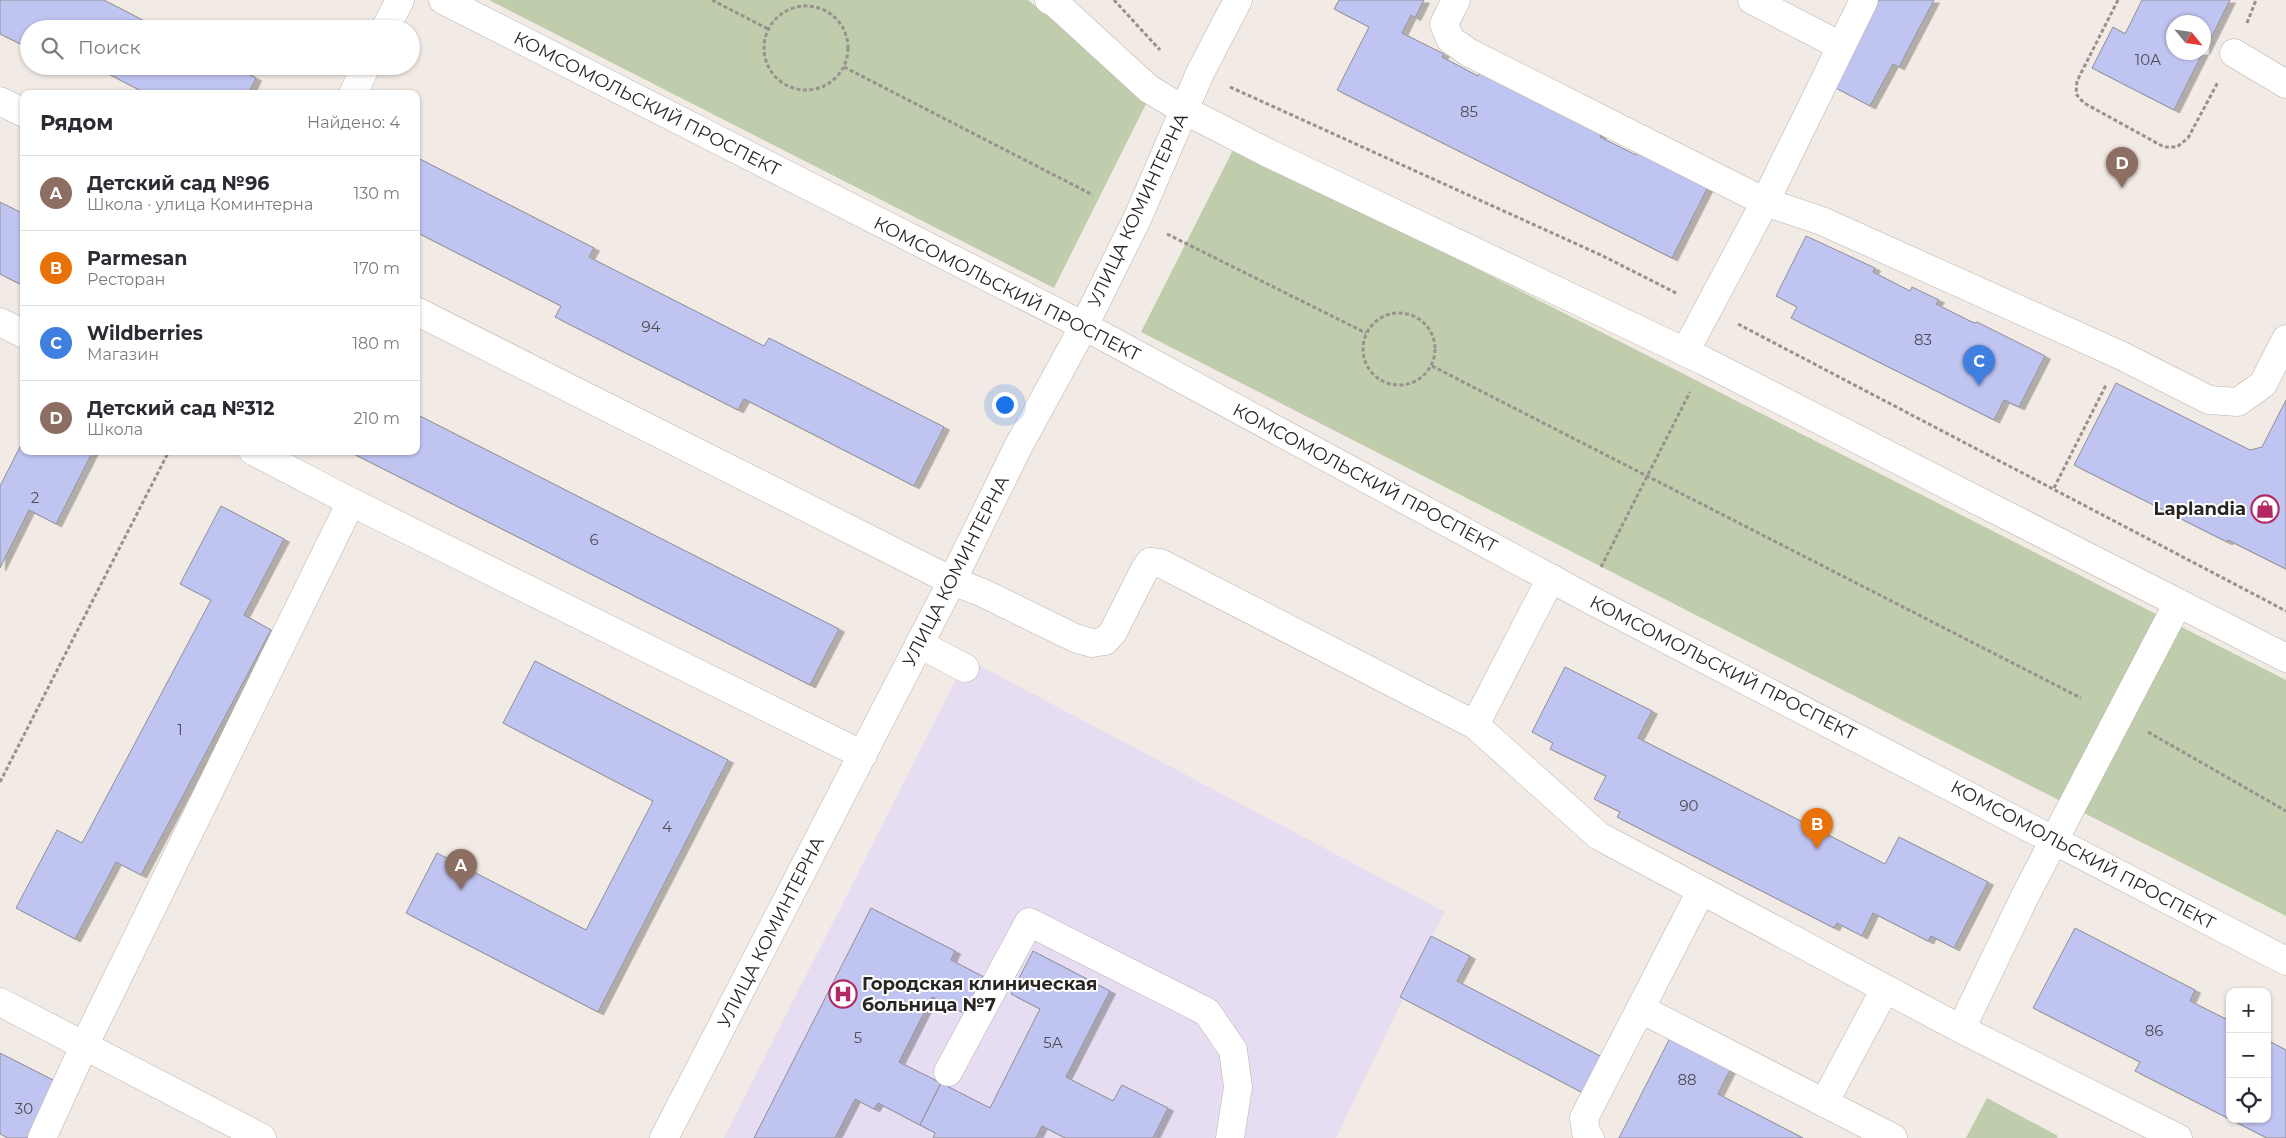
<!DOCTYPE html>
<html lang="ru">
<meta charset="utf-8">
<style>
body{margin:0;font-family:Montserrat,sans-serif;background:#f2f2f3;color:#2b2b33}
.controls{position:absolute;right:15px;bottom:15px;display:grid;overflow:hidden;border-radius:10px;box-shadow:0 1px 4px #0004}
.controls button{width:45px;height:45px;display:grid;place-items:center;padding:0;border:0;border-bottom:1px solid #e1e1e2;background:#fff;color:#2b2b33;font:25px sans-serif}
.compass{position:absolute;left:2166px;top:15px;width:45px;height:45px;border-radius:50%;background:#fff;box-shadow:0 1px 4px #0004;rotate:119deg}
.you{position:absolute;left:1004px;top:404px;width:18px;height:18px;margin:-12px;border:4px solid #fff;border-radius:50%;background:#1a73e8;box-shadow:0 0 0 8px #1a73e833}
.badge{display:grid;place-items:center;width:32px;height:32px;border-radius:50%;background:#b45309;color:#fff;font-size:16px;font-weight:700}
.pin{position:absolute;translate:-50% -41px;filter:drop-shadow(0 1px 2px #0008)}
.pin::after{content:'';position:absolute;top:26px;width:18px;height:15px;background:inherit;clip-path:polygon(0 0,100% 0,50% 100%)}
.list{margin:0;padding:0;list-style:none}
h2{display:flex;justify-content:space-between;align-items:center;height:65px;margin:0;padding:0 20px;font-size:21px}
h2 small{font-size:16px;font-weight:400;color:#7c7c81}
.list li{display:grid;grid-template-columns:32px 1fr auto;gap:15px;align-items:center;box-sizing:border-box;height:75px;padding:0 20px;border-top:1px solid #e1e1e2}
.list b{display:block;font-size:19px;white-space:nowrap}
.list p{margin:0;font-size:16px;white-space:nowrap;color:#7c7c81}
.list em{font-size:16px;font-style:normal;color:#7c7c81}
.icon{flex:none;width:28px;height:28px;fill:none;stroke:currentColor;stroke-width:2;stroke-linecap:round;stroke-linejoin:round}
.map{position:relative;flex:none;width:2286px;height:1138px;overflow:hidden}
.search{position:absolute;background:#fff;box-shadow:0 1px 4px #0004;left:20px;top:20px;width:400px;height:55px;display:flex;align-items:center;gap:12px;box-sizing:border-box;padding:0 18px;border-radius:28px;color:#7c7c81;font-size:19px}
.panel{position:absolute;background:#fff;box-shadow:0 1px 4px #0004;left:20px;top:90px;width:400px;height:365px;border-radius:10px}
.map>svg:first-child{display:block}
</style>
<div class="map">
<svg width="2286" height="1138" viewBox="0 0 2286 1138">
<defs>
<filter id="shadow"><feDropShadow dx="5.5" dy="3" stdDeviation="0" flood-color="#0004"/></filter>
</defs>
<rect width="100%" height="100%" fill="#f2eae4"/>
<path fill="#e7ddf2" d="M969 660 1445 912 1400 997 1403 999 1336 1138H724L956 679 959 680Z"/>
<g fill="#c0cdad">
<path d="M489 0H1028L1149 98 1054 288Z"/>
<path d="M1235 146 2286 680V916L1141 332Z"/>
<path d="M1987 1098 2058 1136 2057 1138H1966Z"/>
</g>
<g fill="#c0c4f0" stroke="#8e8f97" filter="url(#shadow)">
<path d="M0 0H104L160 29H29V48L0 34Z"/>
<path d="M1339 0H1424L1415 18 1411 15 1402 33 1444 54 1442 57 1478 76 1480 72 1602 133 1600 137 1636 155 1638 152 1708 187 1672 258 1337 90 1369 27 1334 9Z"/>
<path d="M1879 0H1934L1899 67 1893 64 1870 106 1834 87Z"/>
<path d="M2142 0H2230L2204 52V22H2174V52H2203L2174 110 2092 68 2113 27 2125 34Z"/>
<path d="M93 66H234L256 78 248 94H147Z"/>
<path d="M418 158 594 248 589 257 764 346 769 338 944 427 914 486 744 399 738 410 555 317 561 306 416 232Z"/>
<path d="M0 202 24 214V286L0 274Z"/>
<path d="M1806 236 1875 268 1873 272 1910 291 1912 287 1939 300 1936 304 1974 323 1977 322 2045 356 2019 407 2004 400 1994 420 1791 318 1797 307 1776 296Z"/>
<path d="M2116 383 2250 450 2262 447 2286 400V569L2228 540 2227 542 2074 465Z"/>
<path d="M416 414 839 629 810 685 348 451H416Z"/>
<path d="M24 439V451H93L56 524 29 510 0 568V486Z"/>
<path d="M221 506 284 539 244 615 271 630 141 875 116 862 75 939 16 908 57 830 82 843 211 600 180 584Z"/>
<path d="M535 661 728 760 598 1012 406 913 437 853 586 930 653 801 503 723Z"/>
<path d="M1565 667 1652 711 1638 738 1885 864 1899 837 1988 882 1954 948 1931 936 1928 941 1873 913 1862 936 1837 923 1834 928 1617 817 1620 812 1594 799 1606 776 1550 749 1553 743 1532 732Z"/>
<path d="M871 908 955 951 951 960 984 977 966 1014 932 997 899 1062 941 1083 920 1125 878 1103 874 1109 855 1099 835 1138H754Z"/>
<path d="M2075 928 2195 990 2190 1001 2230 1021V1119H2267V1040L2286 1050V1138H2267L2135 1071 2140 1062 2033 1008Z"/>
<path d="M1431 936 1470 956 1457 981 1602 1057 1583 1093 1400 997Z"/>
<path d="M1033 951 1110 991 1066 1077 1113 1101 1122 1085 1168 1108 1153 1138H1065L1042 1126 1036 1138H933L935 1133 920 1125 941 1083 990 1108 1040 1009 1011 994Z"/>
<path d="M1671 1036 1732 1066 1718 1094 1803 1138H1619Z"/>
<path d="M0 1053 61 1084 33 1138H8L0 1134Z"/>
</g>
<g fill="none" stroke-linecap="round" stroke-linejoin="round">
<g stroke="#bab2ac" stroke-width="29">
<g id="minor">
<path d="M443 0 1084 326 1587 598 2286 961"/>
<path d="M1049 0 1055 3 1149 89 1184 110 1268 153 1704 361 2286 658"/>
<path d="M1456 0 1444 24 1450 39 1468 52 1765 202 1822 221 2120 355 2209 400 2238 402 2263 384 2286 339"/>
<path d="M1752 0 1841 46"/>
<path d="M385 29 400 0"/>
<path d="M2234 53 2286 84"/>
<path d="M353 94 366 66"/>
<path d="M0 101 24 113"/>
<path d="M416 311 952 581 983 593 1075 638 1092 643 1105 641 1113 632 1145 569 1150 562 1160 563 1475 725 1599 836 1961 1029"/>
<path d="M0 322 24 334"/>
<path d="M1685 352 1765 202 1864 0"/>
<path d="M253 451 351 502 863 755"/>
<path d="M919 644 965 668"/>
<path d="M1475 725 1551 578"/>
<path d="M0 1002 262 1138"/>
<path d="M1641 1009 1893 1138"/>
<path d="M948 1072 1029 922 1207 1012 1233 1050 1238 1087 1230 1138"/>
<path d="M1824 1103 1885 989"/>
<path d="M42 1138 84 1046 351 502"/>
<path d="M664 1138 952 581 1018 447 1084 326 1138 217 1200 73 1238 0"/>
<path d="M1590 1138 1586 1132 1584 1118 1701 891"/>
<path d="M2178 1138 1961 1029 2026 894 2178 603"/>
</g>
</g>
<g stroke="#97928d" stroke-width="3" stroke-dasharray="4 2.5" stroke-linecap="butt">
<path d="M712 0 768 29"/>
<path d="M1114 0 1160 50"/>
<path d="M2118 0 2077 81 2076 94 2084 103 2164 147H2177L2188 138 2218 82"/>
<circle cx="806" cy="48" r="42"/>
<path d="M2247 23 2256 0"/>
<path d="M844 67 1093 195"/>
<path d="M1230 87 1603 256 1678 294"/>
<path d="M1167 234 1366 333"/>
<circle cx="1399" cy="349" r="36"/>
<path d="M1738 324 2286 611"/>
<path d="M1432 366 2081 698"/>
<path d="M2054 488 2106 385"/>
<path d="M1601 567 1690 392"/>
<path d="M2148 732 2286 811"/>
<path d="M0 782 169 451"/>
</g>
<use href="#minor" stroke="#fff" stroke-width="28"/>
</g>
<defs>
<g id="shop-ring" transform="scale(1.4375)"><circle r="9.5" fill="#fff" stroke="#b42965" stroke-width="1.5"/><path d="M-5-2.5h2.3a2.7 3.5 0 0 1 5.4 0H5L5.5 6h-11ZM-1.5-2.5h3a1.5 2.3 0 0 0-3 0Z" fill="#b42965"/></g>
<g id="hospital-ring" transform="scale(1.4375)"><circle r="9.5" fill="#fff" stroke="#b42965" stroke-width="1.5"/><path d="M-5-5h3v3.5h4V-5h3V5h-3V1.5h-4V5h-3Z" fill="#b42965"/></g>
</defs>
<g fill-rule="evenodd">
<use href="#shop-ring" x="2265" y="509"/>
<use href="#hospital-ring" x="843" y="994"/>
</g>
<g text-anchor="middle" stroke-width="4" stroke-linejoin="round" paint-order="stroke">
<g font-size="15" fill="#4e4d56">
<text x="2148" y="65">10А</text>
<text x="1469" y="117">85</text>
<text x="651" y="332">94</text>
<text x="1923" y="345">83</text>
<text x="35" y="503">2</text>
<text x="594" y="545">6</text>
<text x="180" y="735">1</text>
<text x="1689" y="811">90</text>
<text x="667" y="832">4</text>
<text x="2154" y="1036">86</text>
<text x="858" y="1043">5</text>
<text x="1053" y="1048">5А</text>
<text x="1687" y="1085">88</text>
<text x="24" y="1114">30</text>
</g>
<g font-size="18" fill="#282523" stroke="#fff">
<text transform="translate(647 104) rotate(27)" y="6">КОМСОМОЛЬСКИЙ ПРОСПЕКТ</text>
<text transform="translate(1138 210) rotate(-65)" y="6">УЛИЦА КОМИНТЕРНА</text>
<text transform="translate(1007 289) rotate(27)" y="6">КОМСОМОЛЬСКИЙ ПРОСПЕКТ</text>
<text transform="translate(1365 478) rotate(28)" y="6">КОМСОМОЛЬСКИЙ ПРОСПЕКТ</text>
<text transform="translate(956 571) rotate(-63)" y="6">УЛИЦА КОМИНТЕРНА</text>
<text transform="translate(1723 668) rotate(27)" y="6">КОМСОМОЛЬСКИЙ ПРОСПЕКТ</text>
<text transform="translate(2083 855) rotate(28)" y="6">КОМСОМОЛЬСКИЙ ПРОСПЕКТ</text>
<text transform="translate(771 932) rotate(-63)" y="6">УЛИЦА КОМИНТЕРНА</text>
</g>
<g font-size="18" font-weight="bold" fill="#282523" stroke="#fff" text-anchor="end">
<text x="2246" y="515">Laplandia</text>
<text x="862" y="990" text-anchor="start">Городская клиническая<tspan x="862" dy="21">больница №7</tspan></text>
</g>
</g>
</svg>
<div class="controls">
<button>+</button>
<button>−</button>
<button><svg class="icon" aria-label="locate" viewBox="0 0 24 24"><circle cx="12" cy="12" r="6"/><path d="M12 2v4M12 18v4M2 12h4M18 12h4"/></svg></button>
</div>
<svg class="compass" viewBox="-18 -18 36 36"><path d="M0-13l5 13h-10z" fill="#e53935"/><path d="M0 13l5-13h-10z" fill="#7c7c81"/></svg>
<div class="you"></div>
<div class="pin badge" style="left:461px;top:890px;background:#8d6e63">A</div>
<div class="pin badge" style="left:1817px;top:849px;background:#e8710a">B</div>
<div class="pin badge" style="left:1979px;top:386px;background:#3f7fe0">C</div>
<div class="pin badge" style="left:2122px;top:188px;background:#8d6e63">D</div>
<div class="search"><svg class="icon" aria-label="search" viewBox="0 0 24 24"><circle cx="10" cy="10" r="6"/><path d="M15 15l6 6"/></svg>Поиск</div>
<section class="panel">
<h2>Рядом<small>Найдено: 4</small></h2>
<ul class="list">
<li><span class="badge" style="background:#8d6e63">A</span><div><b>Детский сад №96</b><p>Школа · улица Коминтерна</p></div><em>130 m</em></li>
<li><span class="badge" style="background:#e8710a">B</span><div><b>Parmesan</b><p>Ресторан</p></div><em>170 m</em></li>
<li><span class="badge" style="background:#3f7fe0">C</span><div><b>Wildberries</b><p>Магазин</p></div><em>180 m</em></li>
<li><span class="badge" style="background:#8d6e63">D</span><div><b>Детский сад №312</b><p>Школа</p></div><em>210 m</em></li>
</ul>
</section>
</div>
